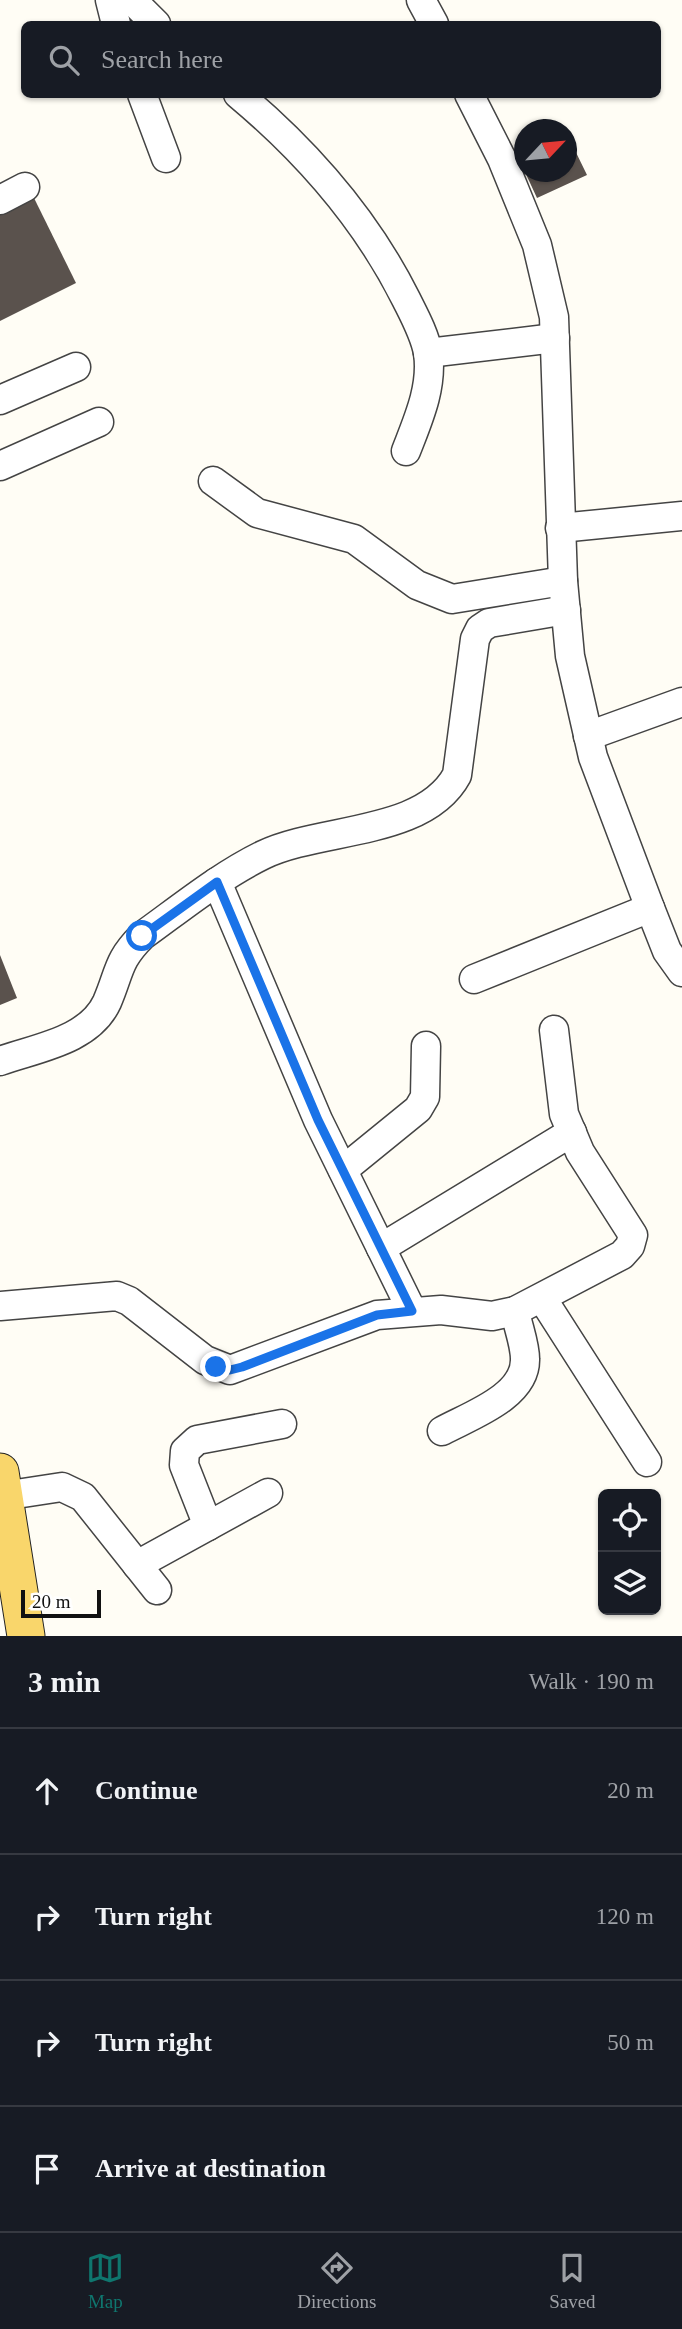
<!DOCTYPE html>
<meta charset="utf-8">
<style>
body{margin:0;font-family:"Times New Roman",serif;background:#242831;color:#f1f3f6}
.controls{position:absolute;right:21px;bottom:21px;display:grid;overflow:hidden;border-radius:10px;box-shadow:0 2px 5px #0004}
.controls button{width:63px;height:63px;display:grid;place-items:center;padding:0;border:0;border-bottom:2px solid #363941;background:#171b24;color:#f1f3f6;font:35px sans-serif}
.compass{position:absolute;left:514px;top:119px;width:63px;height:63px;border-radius:50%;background:#171b24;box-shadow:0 2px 5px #0004;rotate:64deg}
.scale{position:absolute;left:21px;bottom:18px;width:80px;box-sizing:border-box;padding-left:7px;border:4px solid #111;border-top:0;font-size:19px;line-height:24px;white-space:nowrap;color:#111;-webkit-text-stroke:5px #fff;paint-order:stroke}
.stop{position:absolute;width:21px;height:21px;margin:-16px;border:5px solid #1a73e8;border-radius:50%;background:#fff}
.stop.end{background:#1a73e8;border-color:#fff;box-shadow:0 2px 7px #0008}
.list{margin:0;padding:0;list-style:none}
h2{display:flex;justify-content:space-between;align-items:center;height:91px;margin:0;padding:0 28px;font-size:30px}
h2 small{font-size:23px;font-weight:400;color:#9ea1a6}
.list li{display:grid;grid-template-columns:46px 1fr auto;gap:21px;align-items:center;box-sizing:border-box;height:126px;padding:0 28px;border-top:2px solid #363941}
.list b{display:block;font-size:26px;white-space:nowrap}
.list em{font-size:23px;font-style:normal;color:#9ea1a6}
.icon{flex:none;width:38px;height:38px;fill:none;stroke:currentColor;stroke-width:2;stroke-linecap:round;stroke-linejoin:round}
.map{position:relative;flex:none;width:682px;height:1636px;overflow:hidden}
.search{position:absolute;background:#171b24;box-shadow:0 2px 5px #0004;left:21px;right:21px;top:21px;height:77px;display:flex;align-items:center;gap:18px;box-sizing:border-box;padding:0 24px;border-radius:10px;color:#9ea1a6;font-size:26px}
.sheet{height:595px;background:#171b24}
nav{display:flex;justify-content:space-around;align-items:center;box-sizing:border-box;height:98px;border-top:2px solid #363941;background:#171b24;font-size:19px;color:#9ea1a6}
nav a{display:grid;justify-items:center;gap:4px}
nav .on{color:#0f766e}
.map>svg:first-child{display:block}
</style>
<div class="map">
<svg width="682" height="1636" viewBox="0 0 682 1636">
<rect width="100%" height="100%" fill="#fffdf5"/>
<g fill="#5a524d">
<path d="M566 132 587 175 537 198 525 172H566Z"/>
<path d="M524 153V171L518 156Z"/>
<path d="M34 198 76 283 0 321V215Z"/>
<path d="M0 955 17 998 0 1005Z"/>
</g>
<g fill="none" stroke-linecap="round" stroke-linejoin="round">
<g stroke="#444" stroke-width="31">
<g id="minor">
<path d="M110 0 116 24"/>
<path d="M132 0 156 24"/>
<path d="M421 0 434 24"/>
<path d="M142 94 166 158"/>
<path d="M238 94C306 151 366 219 406 299 414 315 425 335 428 353 433 387 418 420 406 451"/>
<path d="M469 94 502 159 537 245 554 317 563 581 570 656 593 757 650 908 667 951 682 972"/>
<path d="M0 200 25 187"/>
<path d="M428 353 555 338"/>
<path d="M0 400 76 367"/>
<path d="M0 466 99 422"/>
<path d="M213 481 257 513 354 539 417 585 452 599 563 581"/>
<path d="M560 528 682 516"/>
<path d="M588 736 682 702"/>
<path d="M217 882 318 1120 412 1311"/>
<path d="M474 979 650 908"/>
<path d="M0 1061C36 1048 89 1041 107 1002 120 972 117 961 142 936 181 908 220 876 263 855 321 827 424 836 457 775L475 639 480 629 489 623 566 610"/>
<path d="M343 1170 418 1109 425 1097 426 1046"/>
<path d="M381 1248 572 1132"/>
<path d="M542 1298 647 1462"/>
<path d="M0 1306 117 1296 129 1301 205 1360 230 1370 377 1315 441 1310 492 1316 515 1311 622 1255 630 1246 633 1235 580 1152 564 1114 554 1030"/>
<path d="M442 1431C469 1416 526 1397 525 1359 525 1344 518 1327 515 1311"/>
<path d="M3 1496 62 1487 83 1497 157 1590"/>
<path d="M208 1526 184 1465 185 1451 197 1440 282 1424"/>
<path d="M137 1565 268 1493"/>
</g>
</g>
<g stroke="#222" stroke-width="39">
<path id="major" d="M0 1472 26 1636"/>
</g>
<use href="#minor" stroke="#fff" stroke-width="28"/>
<use href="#major" stroke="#f9d66b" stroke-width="37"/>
</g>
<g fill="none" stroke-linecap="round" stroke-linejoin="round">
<path stroke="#1a73e8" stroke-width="9" d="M142 936 217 882 318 1120 412 1311 377 1315 242 1367 230 1370 216 1367"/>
</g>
</svg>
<div class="controls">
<button><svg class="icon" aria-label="locate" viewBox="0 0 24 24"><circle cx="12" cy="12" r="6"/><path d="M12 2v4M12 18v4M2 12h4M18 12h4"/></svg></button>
<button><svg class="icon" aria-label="layers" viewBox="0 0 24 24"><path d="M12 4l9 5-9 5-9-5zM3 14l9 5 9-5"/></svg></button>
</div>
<svg class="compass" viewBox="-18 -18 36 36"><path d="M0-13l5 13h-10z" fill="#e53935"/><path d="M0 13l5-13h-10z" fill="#9ea1a6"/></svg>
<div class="scale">20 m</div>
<div class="stop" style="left:142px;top:936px"></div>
<div class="stop end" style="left:216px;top:1367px"></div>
<div class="search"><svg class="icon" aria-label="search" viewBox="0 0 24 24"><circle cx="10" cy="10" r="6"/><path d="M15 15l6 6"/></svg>Search here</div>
</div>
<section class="sheet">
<h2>3 min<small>Walk · 190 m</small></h2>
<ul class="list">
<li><svg class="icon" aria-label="ahead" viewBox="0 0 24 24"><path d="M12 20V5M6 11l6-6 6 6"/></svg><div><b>Continue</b></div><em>20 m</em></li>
<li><svg class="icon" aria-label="right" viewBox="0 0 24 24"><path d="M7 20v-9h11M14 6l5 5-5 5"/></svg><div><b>Turn right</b></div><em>120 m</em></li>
<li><svg class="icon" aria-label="right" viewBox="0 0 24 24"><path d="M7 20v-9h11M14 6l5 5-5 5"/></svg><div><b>Turn right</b></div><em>50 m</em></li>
<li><svg class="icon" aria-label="arrive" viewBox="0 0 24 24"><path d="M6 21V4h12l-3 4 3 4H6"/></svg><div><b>Arrive at destination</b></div></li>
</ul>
</section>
<nav>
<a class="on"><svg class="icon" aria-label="map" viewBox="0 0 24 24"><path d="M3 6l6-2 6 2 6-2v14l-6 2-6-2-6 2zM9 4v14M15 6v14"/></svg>Map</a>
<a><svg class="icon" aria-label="directions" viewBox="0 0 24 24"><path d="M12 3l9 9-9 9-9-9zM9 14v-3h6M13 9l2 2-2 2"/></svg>Directions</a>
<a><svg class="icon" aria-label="saved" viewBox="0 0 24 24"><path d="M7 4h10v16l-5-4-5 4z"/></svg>Saved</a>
</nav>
